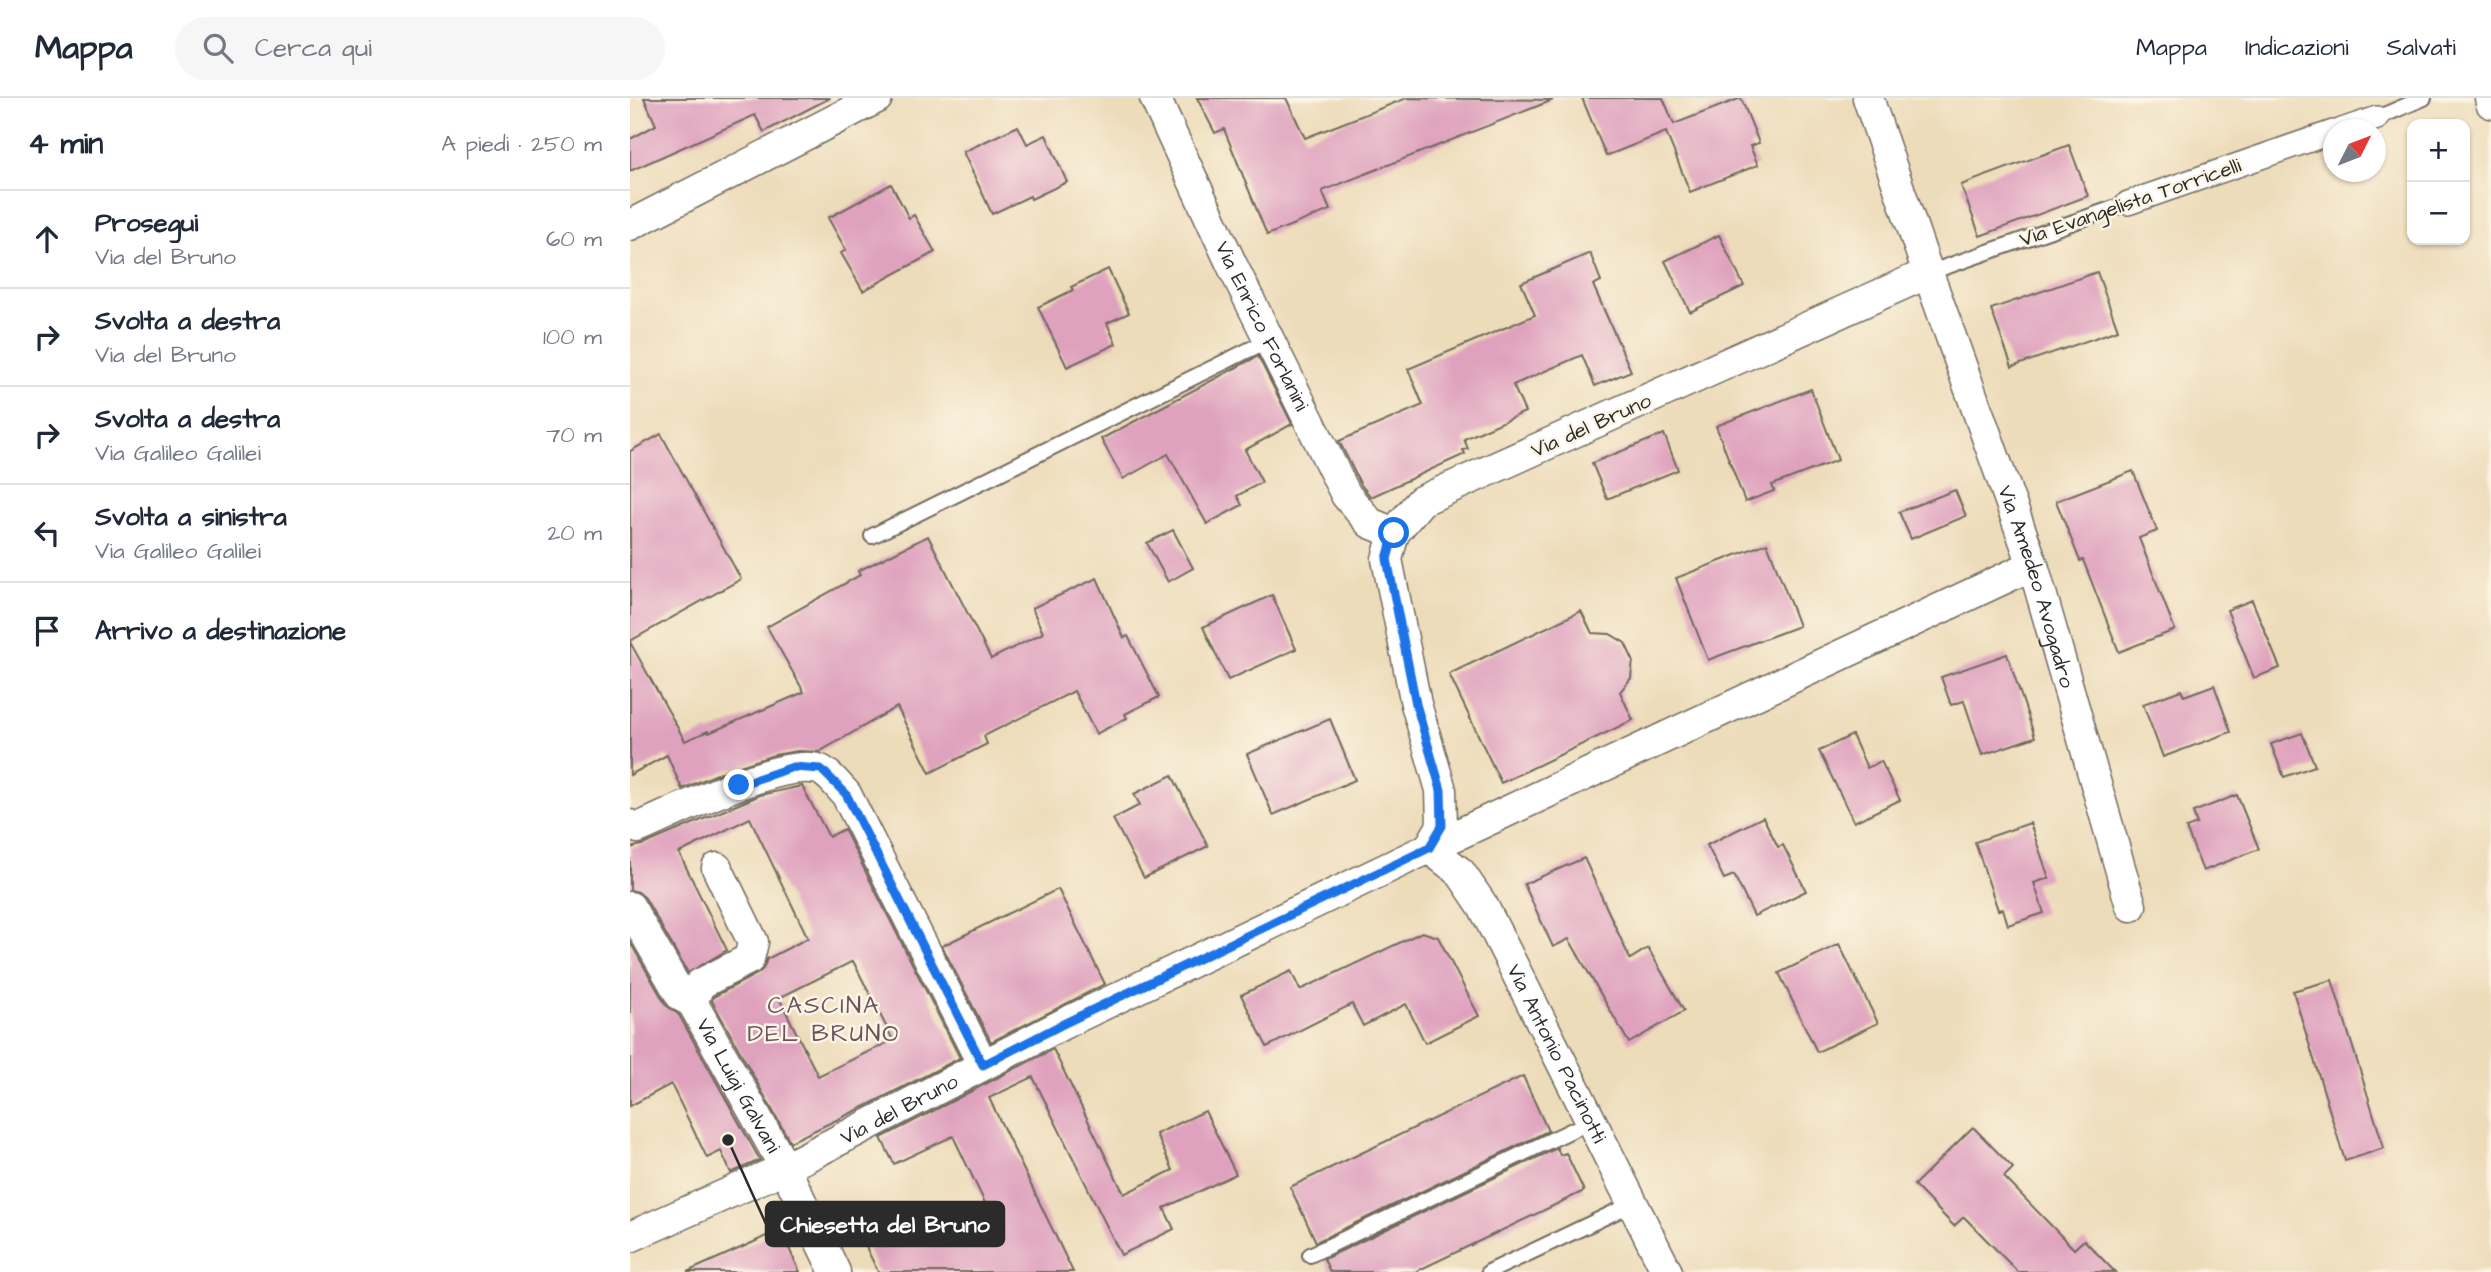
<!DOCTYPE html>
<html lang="it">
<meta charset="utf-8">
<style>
body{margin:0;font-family:"Architects Daughter",sans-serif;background:#f6f6f7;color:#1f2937}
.controls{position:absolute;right:21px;top:21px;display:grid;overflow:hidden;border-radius:14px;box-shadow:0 2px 5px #0004}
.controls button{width:63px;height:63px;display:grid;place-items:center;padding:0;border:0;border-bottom:2px solid #e0e1e3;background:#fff;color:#1f2937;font:35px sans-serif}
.compass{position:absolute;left:1693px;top:21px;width:63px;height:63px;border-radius:50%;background:#fff;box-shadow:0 2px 5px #0004;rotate:48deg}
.stop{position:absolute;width:21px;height:21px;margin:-16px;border:5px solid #1a73e8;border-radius:50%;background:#fff}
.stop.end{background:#1a73e8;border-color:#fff;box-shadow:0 2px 7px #0008}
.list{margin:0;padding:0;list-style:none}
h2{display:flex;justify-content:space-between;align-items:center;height:91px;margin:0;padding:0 28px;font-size:30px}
h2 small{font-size:23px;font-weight:400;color:#747a83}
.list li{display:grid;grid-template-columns:46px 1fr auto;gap:21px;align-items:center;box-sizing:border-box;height:98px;padding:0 28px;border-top:2px solid #e0e1e3}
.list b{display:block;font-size:26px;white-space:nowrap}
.list p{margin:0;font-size:23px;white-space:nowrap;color:#747a83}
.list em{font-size:23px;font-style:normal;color:#747a83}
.icon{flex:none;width:38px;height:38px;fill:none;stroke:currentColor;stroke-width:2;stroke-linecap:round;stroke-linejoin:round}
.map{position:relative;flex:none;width:1861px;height:1174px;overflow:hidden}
header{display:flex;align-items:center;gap:42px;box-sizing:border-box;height:98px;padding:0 35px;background:#fff;border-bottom:2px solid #e0e1e3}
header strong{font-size:33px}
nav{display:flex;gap:38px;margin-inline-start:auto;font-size:24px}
.search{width:490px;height:63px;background:#f6f6f7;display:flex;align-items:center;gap:18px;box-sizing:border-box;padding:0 24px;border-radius:38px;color:#747a83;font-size:26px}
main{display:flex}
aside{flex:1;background:#fff}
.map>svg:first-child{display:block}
</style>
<header>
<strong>Mappa</strong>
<div class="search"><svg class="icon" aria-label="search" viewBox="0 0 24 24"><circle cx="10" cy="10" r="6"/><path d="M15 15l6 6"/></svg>Cerca qui</div>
<nav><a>Mappa</a><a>Indicazioni</a><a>Salvati</a></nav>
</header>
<main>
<aside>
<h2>4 min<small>A piedi · 250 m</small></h2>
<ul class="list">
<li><svg class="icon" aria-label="ahead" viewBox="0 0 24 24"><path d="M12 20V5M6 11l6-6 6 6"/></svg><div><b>Prosegui</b><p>Via del Bruno</p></div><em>60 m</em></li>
<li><svg class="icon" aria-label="right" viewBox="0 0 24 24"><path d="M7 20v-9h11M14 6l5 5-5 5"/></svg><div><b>Svolta a destra</b><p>Via del Bruno</p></div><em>100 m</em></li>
<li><svg class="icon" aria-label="right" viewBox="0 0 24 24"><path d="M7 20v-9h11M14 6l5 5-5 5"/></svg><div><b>Svolta a destra</b><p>Via Galileo Galilei</p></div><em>70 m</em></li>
<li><svg class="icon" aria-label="left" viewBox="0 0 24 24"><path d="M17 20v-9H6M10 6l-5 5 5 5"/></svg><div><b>Svolta a sinistra</b><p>Via Galileo Galilei</p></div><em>20 m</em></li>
<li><svg class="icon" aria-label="arrive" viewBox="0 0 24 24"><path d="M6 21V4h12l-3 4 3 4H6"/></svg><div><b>Arrivo a destinazione</b></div></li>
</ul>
</aside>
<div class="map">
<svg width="1861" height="1174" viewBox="0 0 1861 1174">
<rect width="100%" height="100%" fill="#fcf5e5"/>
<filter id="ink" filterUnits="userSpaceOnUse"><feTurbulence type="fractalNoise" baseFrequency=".0143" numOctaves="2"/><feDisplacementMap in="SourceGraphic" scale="14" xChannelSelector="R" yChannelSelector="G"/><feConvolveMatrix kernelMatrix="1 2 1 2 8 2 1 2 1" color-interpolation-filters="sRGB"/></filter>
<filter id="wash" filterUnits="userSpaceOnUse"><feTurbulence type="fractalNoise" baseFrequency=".00686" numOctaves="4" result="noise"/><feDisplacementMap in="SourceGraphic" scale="28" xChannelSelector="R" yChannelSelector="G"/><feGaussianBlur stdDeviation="1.57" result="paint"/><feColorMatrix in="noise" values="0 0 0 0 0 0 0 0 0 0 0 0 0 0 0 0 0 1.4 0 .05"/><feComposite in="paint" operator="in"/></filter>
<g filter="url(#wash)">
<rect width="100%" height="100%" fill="#eddcba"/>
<g id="blocks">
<g fill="#dfa2be" fill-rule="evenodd">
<path d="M14 0H200L134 34 125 17 0 73V41L26 27Z"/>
<path d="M567 0H656L675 40 777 0 923 2 692 93 700 112 637 137 594 31 585 35Z"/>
<path d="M952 0H1033L1044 26 1111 0 1129 45 1120 48 1128 67 1060 94 1036 34 976 58Z"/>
<path d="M388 28 397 46 416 37 437 84 401 101 400 98 362 116 333 54Z"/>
<path d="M1439 47 1458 98 1350 138 1331 87Z"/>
<path d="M261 86 279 120 284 117 305 154 233 193 211 155 216 152 198 120Z"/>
<path d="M1089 137 1114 188 1060 214 1035 163Z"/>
<path d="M960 155 971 183 963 187 1001 273 965 288 952 257 883 287 895 314 834 341 838 351 833 352 835 356 741 399 731 387 709 343 793 307 778 271 905 217 891 185Z"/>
<path d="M478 171 499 215 477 225 486 246 437 269 408 209 443 192 441 189Z"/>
<path d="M1467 174 1488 232 1382 269 1361 211Z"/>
<path d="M628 258 662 326 615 352 632 384 607 398 612 407 577 426 538 356 493 381 471 341Z"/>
<path d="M1181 291 1208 362 1142 387 1144 393 1115 404 1086 328Z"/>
<path d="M31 336 111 481 0 543V353Z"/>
<path d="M1034 336 1048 372 977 401 962 365Z"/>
<path d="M1503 373 1527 433 1509 440 1545 532 1489 554 1453 462 1450 463 1426 403Z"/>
<path d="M1325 392 1336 418 1281 441 1269 414Z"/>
<path d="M543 432 563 470 538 484 517 445Z"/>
<path d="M298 438 361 561 413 535 402 510 467 480 494 540 498 538 529 599 495 616 497 620 466 636 444 593 354 638 357 646 300 675 267 609 189 654 168 653 144 657 92 674 52 691 37 657 0 677V544L55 643 78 633 79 635 174 594 137 529 230 477 228 473Z"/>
<path d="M1137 445 1169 528 1078 562 1046 480Z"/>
<path d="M642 497 666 551 598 582 573 529Z"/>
<path d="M1622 502 1650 570 1624 580 1597 512Z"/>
<path d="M951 513 962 535 980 536 995 545 1003 562 1001 580 990 594 1003 622 871 685 819 576Z"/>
<path d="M1377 556 1405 639 1352 657 1334 603 1321 607 1311 579Z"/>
<path d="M1584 587 1601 634 1533 659 1513 606 1551 592 1554 598Z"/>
<path d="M700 621 725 682 643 717 617 656Z"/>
<path d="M1672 635 1685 668 1654 679 1641 646Z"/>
<path d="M1222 637 1237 670 1251 663 1270 702 1224 724 1189 653Z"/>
<path d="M542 677 578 748 514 780 483 721 510 707 504 696Z"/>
<path d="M172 688 199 739 214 731 330 960 236 1008 160 1044 82 903 83 899 127 876 133 871 137 861 178 840 120 720 49 755 97 852 58 875 15 800 8 794 0 792V750L15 746 130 697ZM223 863 263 942 188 978 149 900Z"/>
<path d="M1607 697 1629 751 1573 773 1556 730 1567 726 1563 714Z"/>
<path d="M1133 719 1148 749 1153 747 1176 793 1124 818 1104 777 1094 781 1077 747Z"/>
<path d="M1400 725 1419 780 1404 785 1414 815 1378 827 1373 811 1368 812 1345 744Z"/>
<path d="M954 760 1000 861 1018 850 1054 913 999 945 939 841 923 849 894 786Z"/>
<path d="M428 791 475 886 361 944 312 848Z"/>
<path d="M792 834 808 839 849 918 795 945 776 906 733 928 722 906 637 949 611 897 661 873 670 892Z"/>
<path d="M0 844 36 907 49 917 130 1062 101 1075 91 1053 77 1060 41 986 0 1008Z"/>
<path d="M1209 846 1248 925 1187 954 1149 875Z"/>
<path d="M1702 882 1754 1050 1715 1063 1663 893Z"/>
<path d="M423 951 494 1096 543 1072 526 1036 575 1013 606 1076 534 1110 544 1131 491 1157 403 979 359 1000 443 1174H248L225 1126 256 1111 272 1144 355 1105 323 1038 264 1066 251 1040Z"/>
<path d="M893 978 918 1033 686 1144 660 1089Z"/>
<path d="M1343 1029 1383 1070 1374 1079 1444 1151 1454 1142 1485 1174H1388L1334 1119 1324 1128 1284 1087Z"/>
<path d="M927 1050 930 1057 936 1055 954 1093 785 1174H700L694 1161Z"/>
<path d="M150 1131 170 1174H57L124 1144Z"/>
</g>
</g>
</g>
<g filter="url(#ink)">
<use href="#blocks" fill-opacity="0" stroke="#6f695d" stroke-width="2"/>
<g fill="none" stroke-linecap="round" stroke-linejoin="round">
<g stroke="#6f695d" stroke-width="18">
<g id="service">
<path d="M1747 20 1794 0"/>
<path d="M1298 175 1498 105"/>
<path d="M242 438 639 242"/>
<path d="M680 1157 961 1023"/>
<path d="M859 1174 1002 1106"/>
</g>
</g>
<g stroke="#6f695d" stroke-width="26">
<g id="pedestrian">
<path d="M1712 32 1747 20"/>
<path d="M1498 105 1703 34"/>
</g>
</g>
<g stroke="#6f695d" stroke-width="33">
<g id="minor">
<path id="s1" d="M525 0 601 165 716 397 740 425 764 435"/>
<path d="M1238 0 1298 175 791 403 764 435 757 461 786 606 811 692 812 728 799 750 1403 467"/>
<path d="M1860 0 1861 5"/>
<path d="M0 127 247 0"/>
<path id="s2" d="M1298 175 1403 467 1501 808"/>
<path d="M0 727 8 730C48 713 149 661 188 671 198 674 209 689 216 696L353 967"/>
<path id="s3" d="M87 770 123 844 119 861 70 886 62 904 155 1070 205 1174"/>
<path d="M0 809 51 898 62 904"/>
<path id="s4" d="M0 1139 155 1070 433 926 799 750 830 774 853 808 1037 1174"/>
</g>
</g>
<use href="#service" stroke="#fff" stroke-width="14"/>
<use href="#pedestrian" stroke="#fff" stroke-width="23"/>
<use href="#minor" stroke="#fff" stroke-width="30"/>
</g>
</g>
<g fill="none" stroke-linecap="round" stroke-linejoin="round" filter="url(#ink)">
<path stroke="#1a73e8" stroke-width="9" d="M109 687 163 669 191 671 216 696 353 967 433 926 799 750 812 728 811 692 786 606 757 461 764 435"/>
</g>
<g text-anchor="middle" stroke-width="5" stroke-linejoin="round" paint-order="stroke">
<g font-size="21" fill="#2b2b2b" stroke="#fcf5e5">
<text transform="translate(1500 104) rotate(-19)" y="7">Via Evangelista Torricelli</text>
<text dy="7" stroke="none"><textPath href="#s1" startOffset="252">Via Enrico Forlanini</textPath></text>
<text transform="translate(961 327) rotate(-24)" y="7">Via del Bruno</text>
<text dy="7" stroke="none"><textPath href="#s2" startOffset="332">Via Amedeo Avogadro</textPath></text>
<text dy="7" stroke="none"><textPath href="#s4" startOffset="1134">Via Antonio Pacinotti</textPath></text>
<text dy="7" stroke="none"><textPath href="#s3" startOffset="270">Via Luigi Galvani</textPath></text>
<text dy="7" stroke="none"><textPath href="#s4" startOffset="298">Via del Bruno</textPath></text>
</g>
<g font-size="24" letter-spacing="2" fill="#6a555e" stroke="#fcf5e5">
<text x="194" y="915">CASCINA<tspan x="194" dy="28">DEL BRUNO</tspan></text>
</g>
</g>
<path fill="none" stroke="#2b2b2b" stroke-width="2.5" d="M98 1042L136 1126"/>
<circle fill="#2b2b2b" stroke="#fcf5e5" stroke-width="2.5" cx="98" cy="1042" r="7"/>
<rect fill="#2b2b2b" stroke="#2b2b2b" stroke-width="2.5" x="136" y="1104" width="238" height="44" rx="7"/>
<g font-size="23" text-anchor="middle" font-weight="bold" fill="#fff">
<text x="255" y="1134">Chiesetta del Bruno</text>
</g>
</svg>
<div class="controls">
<button>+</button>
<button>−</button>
</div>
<svg class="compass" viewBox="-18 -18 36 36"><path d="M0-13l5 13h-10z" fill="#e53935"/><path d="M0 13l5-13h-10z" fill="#747a83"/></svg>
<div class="stop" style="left:764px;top:435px"></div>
<div class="stop end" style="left:109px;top:687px"></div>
</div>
</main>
